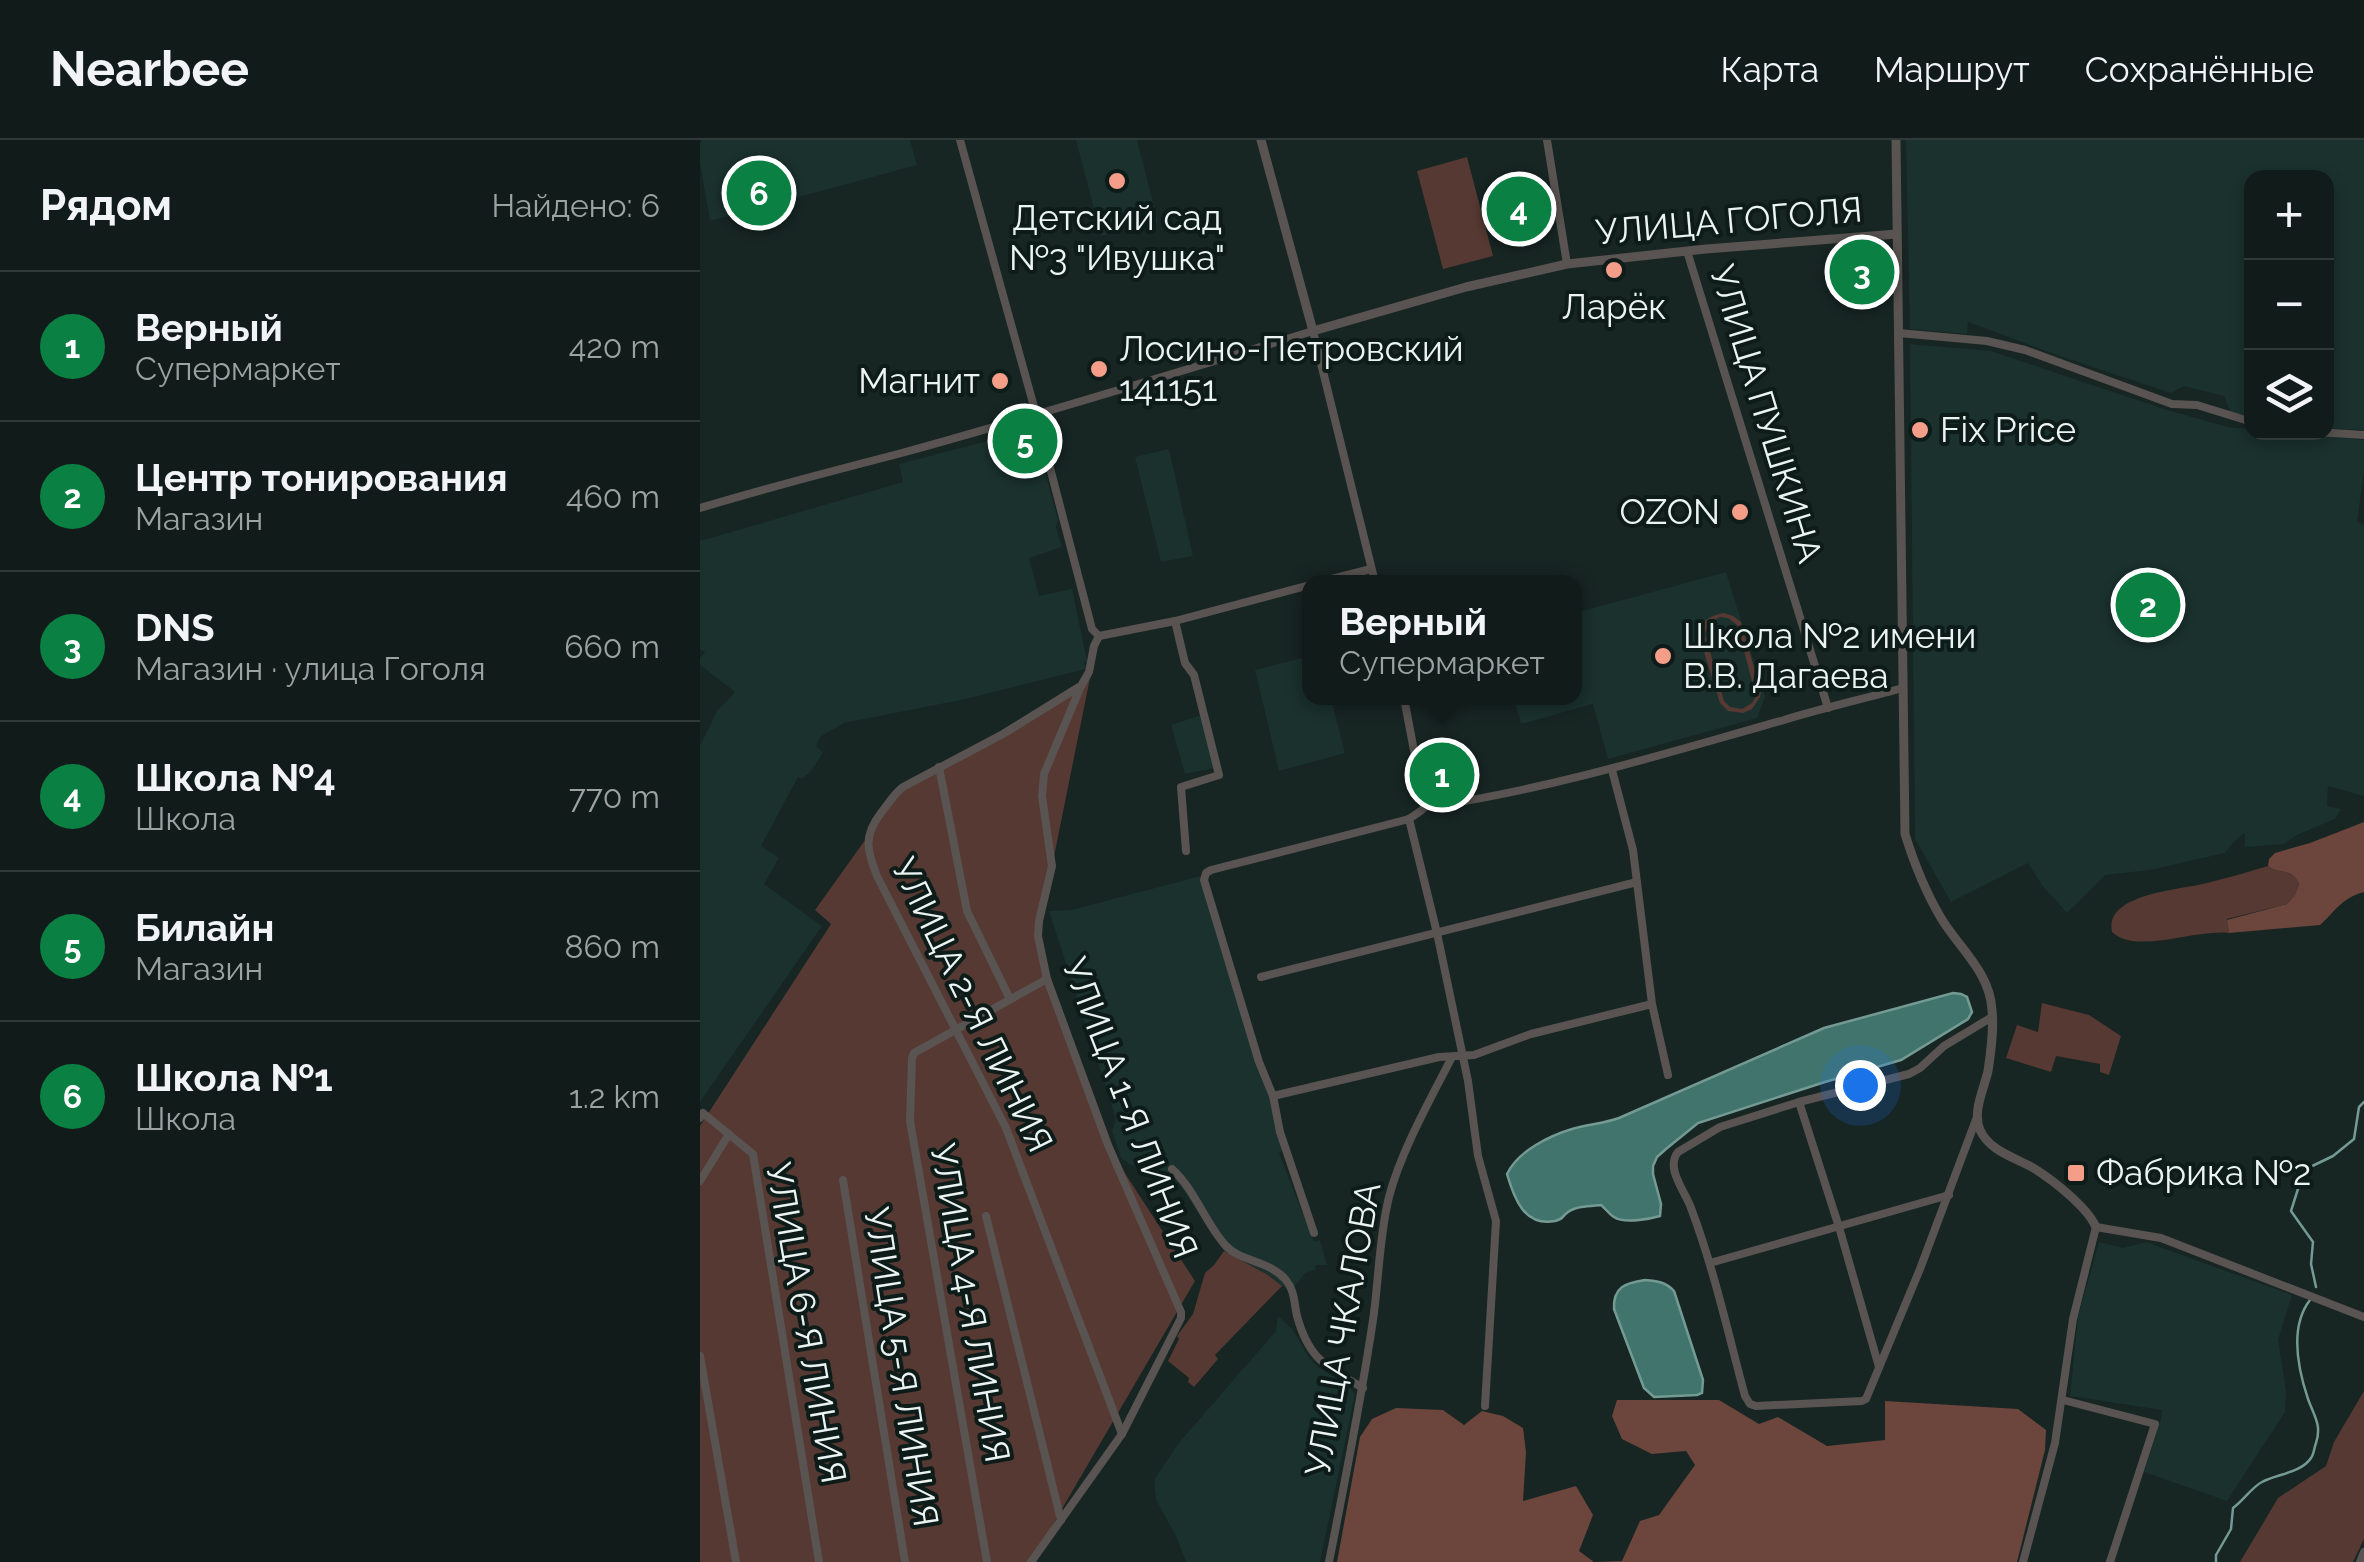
<!DOCTYPE html>
<html lang="ru">
<meta charset="utf-8">
<style>
body{margin:0;font-family:Raleway,sans-serif;background:#1a2523;color:#f1f3f6}
.controls{position:absolute;right:30px;top:30px;display:grid;overflow:hidden;border-radius:20px;box-shadow:0 5px 15px #0003}
.controls button{width:90px;height:90px;display:grid;place-items:center;padding:0;border:0;border-bottom:2px solid #303a39;background:#111c1a;color:#f1f3f6;font:50px sans-serif}
.you{position:absolute;left:1160px;top:945px;width:35px;height:35px;margin:-25px;border:8px solid #fff;border-radius:50%;background:#1a73e8;box-shadow:0 0 0 15px #1a73e833}
.badge{display:grid;place-items:center;width:65px;height:65px;border-radius:50%;background:#0b8043;color:#fff;font-size:32px;font-weight:700}
.pin{position:absolute;translate:-50% -50%;border:5px solid #fff;box-shadow:0 2px 10px #0006}
.popup{position:absolute;left:602px;top:435px;width:280px;height:130px;box-sizing:border-box;display:grid;place-content:center;border-radius:20px;background:#111c1a;filter:drop-shadow(0 2px 8px #0005);font-size:32px;white-space:nowrap;color:#9ca1a2}
.popup b{font-size:38px;color:#f1f3f6}
.popup::after{content:'';position:absolute;left:50%;top:100%;margin-left:-20px;border:20px solid transparent;border-top-color:#111c1a}
.list{margin:0;padding:0;list-style:none}
h2{display:flex;justify-content:space-between;align-items:center;height:130px;margin:0;padding:0 40px;font-size:42px}
h2 small{font-size:32px;font-weight:400;color:#9ca1a2}
.list li{display:grid;grid-template-columns:65px 1fr auto;gap:30px;align-items:center;box-sizing:border-box;height:150px;padding:0 40px;border-top:2px solid #303a39}
.list b{display:block;font-size:38px;white-space:nowrap}
.list p{margin:0;font-size:32px;white-space:nowrap;color:#9ca1a2}
.list em{font-size:32px;font-style:normal;color:#9ca1a2}
.icon{flex:none;width:55px;height:55px;fill:none;stroke:currentColor;stroke-width:2;stroke-linecap:round;stroke-linejoin:round}
.map{position:relative;flex:none;width:1664px;height:1422px;overflow:hidden}
header{display:flex;align-items:center;gap:60px;box-sizing:border-box;height:140px;padding:0 50px;background:#111c1a;border-bottom:2px solid #303a39}
header strong{font-size:48px}
nav{display:flex;gap:55px;margin-inline-start:auto;font-size:35px}
main{display:flex}
aside{flex:1;background:#111c1a}
.map>svg:first-child{display:block}
</style>
<header>
<strong>Nearbee</strong>
<nav><a>Карта</a><a>Маршрут</a><a>Сохранённые</a></nav>
</header>
<main>
<aside>
<h2>Рядом<small>Найдено: 6</small></h2>
<ul class="list">
<li><span class="badge">1</span><div><b>Верный</b><p>Супермаркет</p></div><em>420 m</em></li>
<li><span class="badge">2</span><div><b>Центр тонирования</b><p>Магазин</p></div><em>460 m</em></li>
<li><span class="badge">3</span><div><b>DNS</b><p>Магазин · улица Гоголя</p></div><em>660 m</em></li>
<li><span class="badge">4</span><div><b>Школа №4</b><p>Школа</p></div><em>770 m</em></li>
<li><span class="badge">5</span><div><b>Билайн</b><p>Магазин</p></div><em>860 m</em></li>
<li><span class="badge">6</span><div><b>Школа №1</b><p>Школа</p></div><em>1.2 km</em></li>
</ul>
</aside>
<div class="map">
<svg width="1664" height="1422" viewBox="0 0 1664 1422">
<rect width="100%" height="100%" fill="#172523"/>
<g fill="#1a312d">
<path d="M2 0H210L217 25 10 81 0 23V3Z"/>
<path d="M376 0H437L458 82 401 96Z"/>
<path d="M1206 0H1664V290L1627 288 1626 38H1552L1551 276 1531 273 1524 256 1484 246 1471 253 1354 214 1268 182 1267 194 1210 189Z"/>
<path d="M1210 204 1291 211 1464 269 1528 287 1551 289 1552 292 1589 293 1664 300V332L1657 382 1664 385V656L1628 646 1627 666 1641 669 1635 679 1597 695 1584 704 1545 707V693L1534 701 1525 713 1450 730 1405 735 1367 773 1342 745 1328 723 1251 762 1215 699Z"/>
<path d="M333 289 358 380 356 387 362 407 329 418 339 456 372 449 387 521 384 523 386 529 266 559 144 583 120 597 116 606 123 613 110 632 102 639 98 637 61 706 79 718 64 744 122 786 0 962V606L17 571 35 552 0 525V518L5 512 0 509V401L203 342 199 324Z"/>
<path d="M469 309 493 416 461 422 435 317Z"/>
<path d="M1026 432 1065 557 1057 578 908 619 893 564 821 584 814 558H874L875 473Z"/>
<path d="M609 516 610 558H631L645 613 579 631 555 530Z"/>
<path d="M508 573 519 627 485 634 471 585Z"/>
<path d="M501 736 569 956 583 1010 579 1013 614 1102 620 1100 627 1125H616L615 1130 605 1133 590 1152 568 1135 524 1111 479 1044 429 1024 421 1018 412 991 416 979 349 771 371 770Z"/>
<path d="M1399 1102 1423 1108 1446 1102 1592 1155 1578 1200 1586 1250 1585 1272 1527 1361 1444 1332 1461 1279 1462 1270 1370 1256 1378 1177Z"/>
<path d="M578 1176 593 1190 608 1216 618 1227 647 1244 655 1254 620 1422H486L476 1396 456 1360 454 1340 478 1304 576 1191Z"/>
</g>
<g fill="#553932" fill-rule="evenodd">
<path d="M767 17 793 116 743 129 717 31Z"/>
<path d="M1024 473 1033 476 1041 482 1061 552 1060 557 1052 569 1043 573 1028 571 1020 563C1016 548 1000 506 1001 492 1002 479 1013 475 1024 473ZM1020 477 1028 478 1037 485 1056 556 1052 563 1042 569 1030 567 1024 561 1005 494 1009 483Z"/>
<path d="M390 538 337 801 404 1001 495 1141 331 1422H0V986L131 784 115 770 198 654Z"/>
<path d="M1568 726C1579 735 1592 727 1599 744L1595 755 1587 764 1527 779 1529 793C1495 789 1436 815 1412 792 1404 753 1481 750 1507 743 1527 738 1548 732 1568 726Z"/>
<path d="M1342 863 1389 875 1421 896 1409 935 1400 932V924L1356 916 1351 932 1306 918 1317 885 1338 892Z"/>
<path d="M524 1111 568 1135 582 1146 515 1215 518 1219 494 1247 488 1242 489 1238 468 1221 479 1199 477 1196 493 1174 505 1133 514 1125Z"/>
<path d="M1664 1251V1399L1653 1422H1540L1578 1358 1626 1326 1634 1302Z"/>
</g>
<g fill="#6c453c">
<path d="M1664 682V752C1640 759 1637 770 1620 785L1529 793 1527 780 1587 764 1595 755 1599 744C1592 727 1579 735 1568 726L1569 719 1575 713 1610 703Z"/>
<path d="M917 1260H1019L1059 1284 1078 1277 1127 1306 1185 1300V1261L1318 1269 1346 1290 1345 1310 1317 1422H637L660 1297 672 1279 696 1268 743 1270 764 1285 782 1271 803 1276 823 1288 826 1312 823 1361 876 1346 893 1375 879 1411 894 1422 922 1421 940 1381 959 1375 995 1325 986 1311 952 1314 922 1299 912 1276Z"/>
</g>
<g fill="#41746c" stroke="#749a94" stroke-width="2.5">
<path d="M1253 853 1261 854 1267 857 1272 872 1268 879 1201 920 1125 942 998 983 966 1009 957 1017 953 1026V1034L961 1064 960 1076C950 1079 924 1084 914 1077 909 1074 906 1069 901 1065 890 1066 877 1066 868 1072 860 1078 864 1079 855 1081 824 1087 814 1058 807 1034 818 1011 849 996 872 989 887 984 903 984 919 978L1124 888Z"/>
<path d="M945 1140C957 1141 966 1142 974 1151L1003 1240 1002 1253 997 1255 954 1257 944 1248 914 1169C913 1147 925 1143 945 1140Z"/>
</g>
<g fill="none" stroke-linecap="round" stroke-linejoin="round">
<g stroke="#749a94" stroke-width="2.5">
<path d="M1616 1147 1611 1124 1613 1102 1591 1071 1604 1030 1633 1016 1654 999 1659 967 1664 962"/>
<path d="M1516 1422V1415L1531 1389 1533 1368C1543 1361 1552 1347 1562 1342 1577 1334 1601 1333 1611 1318 1614 1314 1614 1308 1616 1303 1622 1285 1614 1276 1608 1259 1598 1229 1589 1187 1610 1160"/>
</g>
<g stroke="#595351" stroke-width="8">
<path d="M260 0 336 274 392 489 399 496"/>
<path d="M847 0 867 124"/>
<path d="M987 111 1128 568"/>
<path d="M1199 193 1287 201 1325 210 1472 264 1497 265 1552 282"/>
<path d="M1617 292 1664 295"/>
<path d="M0 368C66 348 132 331 198 314 337 276 475 233 613 191L675 442"/>
<path d="M620 442 671 429"/>
<path d="M475 481 485 523 494 535 519 635 481 647 486 711"/>
<path d="M399 496 475 481 610 445"/>
<path d="M379 547 303 594 203 647C194 654 188 664 181 673 163 696 167 711 177 736L306 988 422 1294"/>
<path d="M704 558 722 653 728 663"/>
<path d="M239 627 267 771 310 859"/>
<path d="M912 630 933 710 952 864 968 935"/>
<path d="M728 663 741 665C858 647 970 612 1084 580 1123 568 1163 559 1203 548"/>
<path d="M709 679 737 793 768 941 778 1016 796 1081 785 1266"/>
<path d="M561 837 937 742"/>
<path d="M573 956 739 917 774 915 831 894 952 864"/>
<path d="M1099 962 1139 1087 1179 1227"/>
<path d="M1277 977 1220 1129 1166 1259 1162 1261 1056 1266 1050 1264 1045 1256C1028 1193 1014 1129 991 1068 985 1051 965 1028 978 1012L1020 987 1099 962 1209 934 1220 928 1244 906 1292 877"/>
<path d="M0 978 3 973 53 1014 119 1422"/>
<path d="M472 1029C496 1051 505 1083 526 1106 541 1122 569 1120 586 1140 595 1151 594 1164 597 1176 609 1220 627 1227 663 1248"/>
<path d="M143 1040 205 1422"/>
<path d="M0 1041 29 994"/>
<path d="M286 1076 361 1380"/>
<path d="M614 1093 580 992 573 956 559 922 504 740 506 733 511 730 709 679 722 670 728 663"/>
<path d="M1010 1123 1249 1055"/>
<path d="M0 1216 36 1422"/>
<path d="M1363 1260 1455 1284 1410 1422"/>
<path d="M287 1422 210 981 212 918 214 913 347 839"/>
<path d="M331 1422 422 1294 481 1178V1172L408 1005 347 839 338 796 339 781 352 726 342 656 344 634 381 546 389 532 394 506 399 496"/>
<path d="M629 1422C645 1341 661 1261 673 1180 679 1139 679 1097 689 1057 701 1011 730 960 752 917"/>
<path d="M1323 1422 1355 1303 1373 1179 1396 1087 1461 1098 1664 1177"/>
<path d="M1660 1422 1664 1412"/>
</g>
<g stroke="#595351" stroke-width="9">
<path d="M561 0 613 191 766 147 867 124 1006 109 1197 94"/>
<path d="M1196 0 1205 694C1214 723 1225 751 1241 778 1259 808 1290 832 1292 870 1294 890 1291 911 1288 931 1284 949 1272 972 1280 990 1290 1012 1317 1018 1335 1029 1354 1041 1387 1067 1396 1087"/>
</g>
</g>
<g fill="#f49e8a" stroke="#0e1c19" stroke-width="4">
<circle cx="417" cy="41" r="10"/>
<circle cx="914" cy="130" r="10"/>
<circle cx="399" cy="229" r="10"/>
<circle cx="300" cy="241" r="10"/>
<circle cx="1220" cy="290" r="10"/>
<circle cx="1040" cy="372" r="10"/>
<circle cx="963" cy="516" r="10"/>
<rect x="1366" y="1023" width="20" height="20" rx="5"/>
</g>
<g text-anchor="middle" stroke-width="8" stroke-linejoin="round" paint-order="stroke">
<g font-size="35" fill="#ebf4f2" stroke="#0e1c19" text-anchor="start">
<text x="417" y="90" text-anchor="middle">Детский сад<tspan x="417" dy="40">№3 "Ивушка"</tspan></text>
<text x="914" y="179" text-anchor="middle">Ларёк</text>
<text x="419" y="221">Лосино-Петровский<tspan x="419" dy="40">141151</tspan></text>
<text x="280" y="253" text-anchor="end">Магнит</text>
<text x="1240" y="302">Fix Price</text>
<text x="1020" y="384" text-anchor="end">OZON</text>
<text x="983" y="508">Школа №2 имени<tspan x="983" dy="40">В.В. Дагаева</tspan></text>
<text x="1396" y="1045">Фабрика №2</text>
</g>
<g font-size="35" fill="#ebf4f2" stroke="#0e1c19">
<text transform="translate(1029 81) rotate(-5)" y="12">УЛИЦА ГОГОЛЯ</text>
<text transform="translate(1066 274) rotate(73)" y="12">УЛИЦА ПУШКИНА</text>
<text transform="translate(272 865) rotate(64)" y="12">УЛИЦА 2-Я ЛИНИЯ</text>
<text transform="translate(430 968) rotate(69)" y="12">УЛИЦА 1-Я ЛИНИЯ</text>
<text transform="translate(270 1163) rotate(80)" y="12">УЛИЦА 4-Я ЛИНИЯ</text>
<text transform="translate(106 1183) rotate(80)" y="12">УЛИЦА 6-Я ЛИНИЯ</text>
<text transform="translate(643 1189) rotate(-80)" y="12">УЛИЦА ЧКАЛОВА</text>
<text transform="translate(201 1227) rotate(81)" y="12">УЛИЦА 5-Я ЛИНИЯ</text>
</g>
</g>
</svg>
<div class="controls">
<button>+</button>
<button>−</button>
<button><svg class="icon" aria-label="layers" viewBox="0 0 24 24"><path d="M12 4l9 5-9 5-9-5zM3 14l9 5 9-5"/></svg></button>
</div>
<div class="you"></div>
<div class="pin badge" style="left:742px;top:635px">1</div>
<div class="popup"><b>Верный</b>Супермаркет</div>
<div class="pin badge" style="left:1448px;top:465px">2</div>
<div class="pin badge" style="left:1162px;top:132px">3</div>
<div class="pin badge" style="left:819px;top:69px">4</div>
<div class="pin badge" style="left:325px;top:301px">5</div>
<div class="pin badge" style="left:59px;top:53px">6</div>
</div>
</main>
